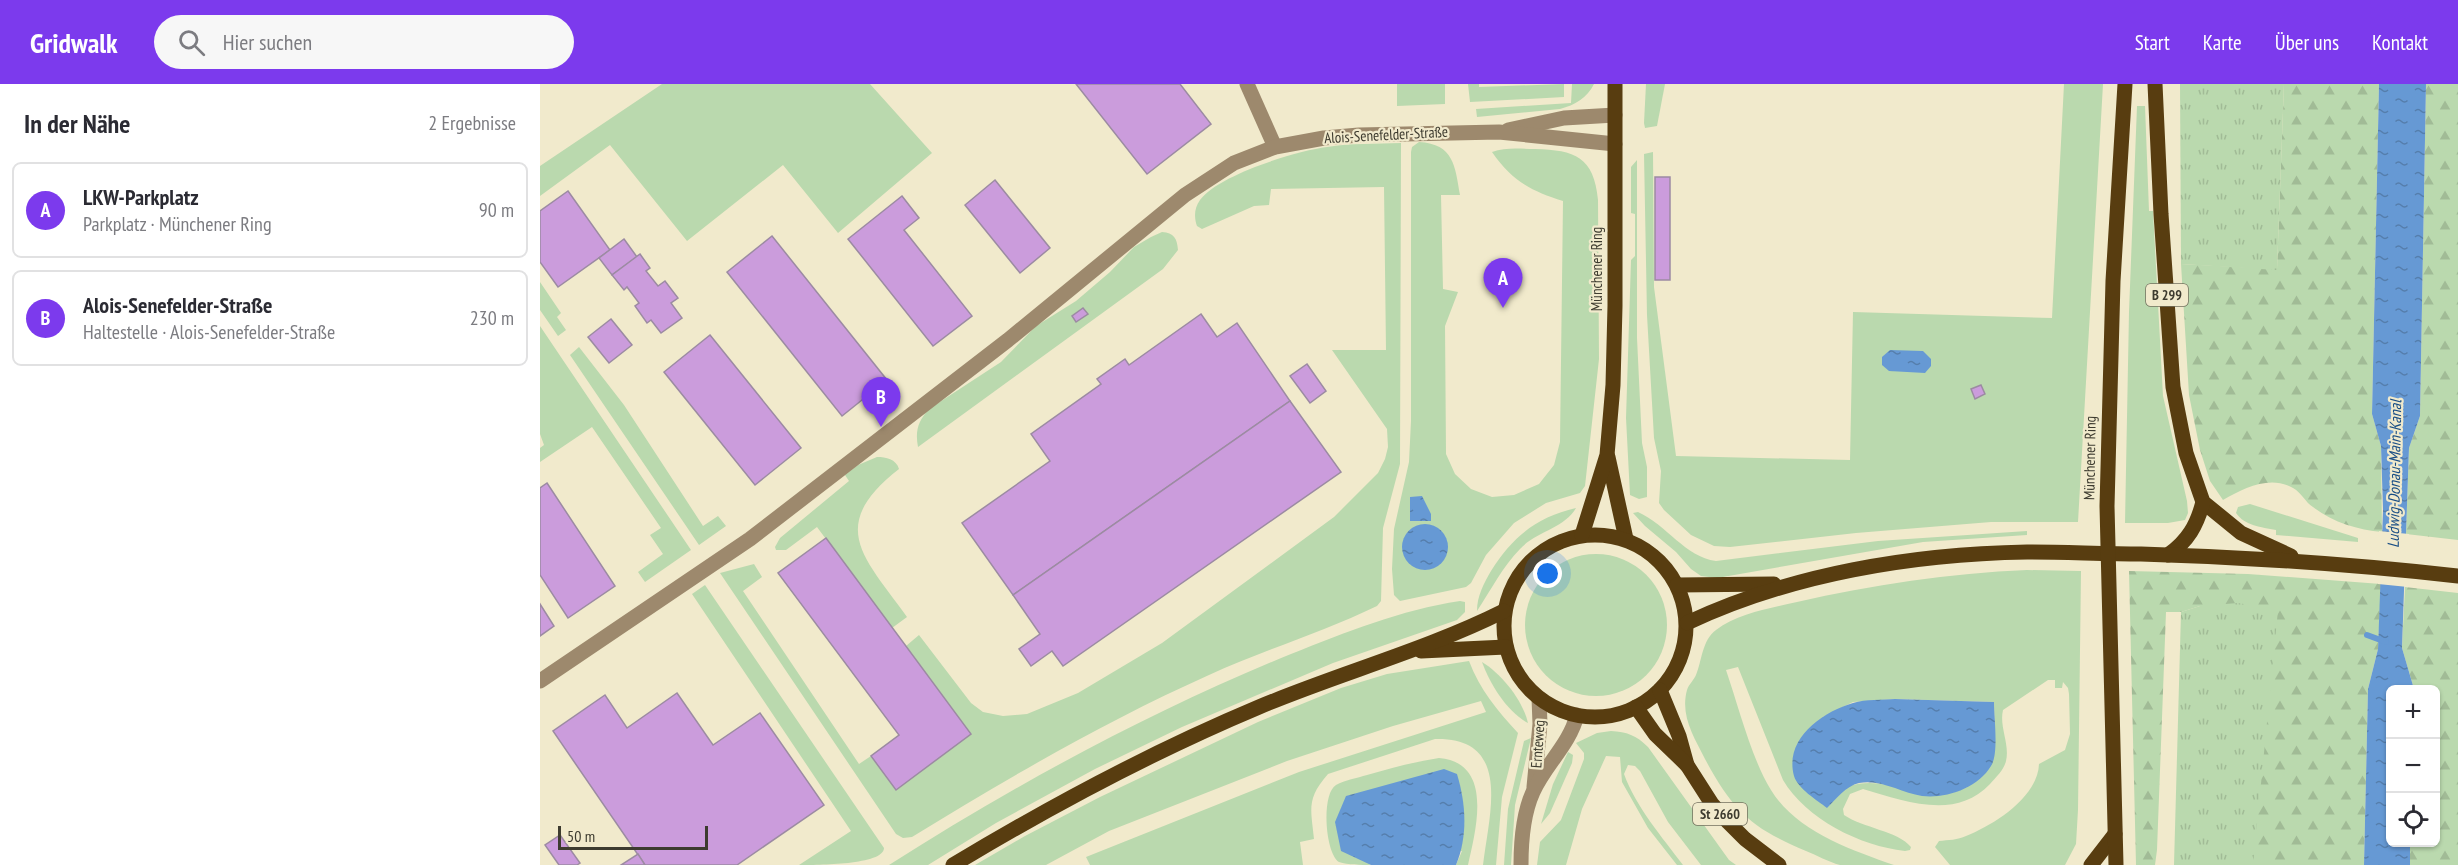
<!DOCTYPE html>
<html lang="de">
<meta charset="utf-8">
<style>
body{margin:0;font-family:"PT Sans Narrow",sans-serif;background:#f7f7f7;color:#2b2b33}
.controls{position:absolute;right:18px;bottom:18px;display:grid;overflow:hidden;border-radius:9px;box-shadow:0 2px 4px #0004}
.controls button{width:54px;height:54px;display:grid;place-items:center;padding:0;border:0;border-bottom:2px solid #e1e1e2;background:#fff;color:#2b2b33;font:30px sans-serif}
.scale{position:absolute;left:18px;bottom:15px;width:150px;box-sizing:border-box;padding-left:6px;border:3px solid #3d3b2f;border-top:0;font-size:16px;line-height:21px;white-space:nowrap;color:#3d3b2f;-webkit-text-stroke:4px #f1eacc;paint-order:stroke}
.you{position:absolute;left:1008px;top:490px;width:21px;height:21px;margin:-15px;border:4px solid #fff;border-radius:50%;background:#1a73e8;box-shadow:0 0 0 9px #1a73e833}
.badge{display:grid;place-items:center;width:39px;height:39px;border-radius:50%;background:#7c3aed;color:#fff;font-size:20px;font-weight:700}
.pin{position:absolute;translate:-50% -50px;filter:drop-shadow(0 2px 3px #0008)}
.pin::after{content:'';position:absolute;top:32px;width:21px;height:18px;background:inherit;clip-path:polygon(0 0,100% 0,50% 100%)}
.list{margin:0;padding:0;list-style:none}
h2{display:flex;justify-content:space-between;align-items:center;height:78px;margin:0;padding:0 24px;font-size:26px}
h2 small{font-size:20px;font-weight:400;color:#7c7c81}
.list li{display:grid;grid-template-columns:39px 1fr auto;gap:18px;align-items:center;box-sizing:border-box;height:96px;margin:0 12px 12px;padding:0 12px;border:2px solid #e1e1e2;border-radius:9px}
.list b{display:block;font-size:22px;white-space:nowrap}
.list p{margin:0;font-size:20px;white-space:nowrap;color:#7c7c81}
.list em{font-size:20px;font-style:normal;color:#7c7c81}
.icon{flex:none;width:33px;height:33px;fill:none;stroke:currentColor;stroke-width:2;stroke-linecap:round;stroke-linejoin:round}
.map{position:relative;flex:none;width:1918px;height:781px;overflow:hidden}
header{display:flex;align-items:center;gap:36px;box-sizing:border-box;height:84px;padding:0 30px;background:#7c3aed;color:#fff}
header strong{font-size:28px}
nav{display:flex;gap:33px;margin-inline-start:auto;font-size:21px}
.search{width:420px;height:54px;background:#f7f7f7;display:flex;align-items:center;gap:15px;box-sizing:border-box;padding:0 21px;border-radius:33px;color:#7c7c81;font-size:22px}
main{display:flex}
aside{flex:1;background:#fff}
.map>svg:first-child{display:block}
</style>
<header>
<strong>Gridwalk</strong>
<div class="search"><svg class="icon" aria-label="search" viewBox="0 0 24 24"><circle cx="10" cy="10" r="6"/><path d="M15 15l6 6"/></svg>Hier suchen</div>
<nav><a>Start</a><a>Karte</a><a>Über uns</a><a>Kontakt</a></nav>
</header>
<main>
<aside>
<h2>In der Nähe<small>2 Ergebnisse</small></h2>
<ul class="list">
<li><span class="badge">A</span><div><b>LKW-Parkplatz</b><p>Parkplatz · Münchener Ring</p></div><em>90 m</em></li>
<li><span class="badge">B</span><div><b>Alois-Senefelder-Straße</b><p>Haltestelle · Alois-Senefelder-Straße</p></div><em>230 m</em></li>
</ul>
</aside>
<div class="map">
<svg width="1918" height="781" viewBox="0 0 1918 781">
<defs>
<pattern id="forest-firs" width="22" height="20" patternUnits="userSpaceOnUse" patternTransform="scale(1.5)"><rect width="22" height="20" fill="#bad9ae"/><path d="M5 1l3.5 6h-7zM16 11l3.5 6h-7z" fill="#a1bb96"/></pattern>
<pattern id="park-tufts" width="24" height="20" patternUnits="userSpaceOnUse" patternTransform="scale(1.5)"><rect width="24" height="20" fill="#bad9ae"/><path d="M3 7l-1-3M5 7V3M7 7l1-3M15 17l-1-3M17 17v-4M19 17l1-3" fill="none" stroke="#a1bb96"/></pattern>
<pattern id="water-ripples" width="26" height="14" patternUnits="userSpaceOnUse" patternTransform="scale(1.5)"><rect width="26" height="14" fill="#6699d4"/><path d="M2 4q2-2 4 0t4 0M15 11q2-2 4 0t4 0" fill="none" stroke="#557eac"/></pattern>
</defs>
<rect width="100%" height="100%" fill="#f1eacc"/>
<g fill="#bad9ae" fill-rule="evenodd">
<path d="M122 0H330L392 69 298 149 243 81 147 157 70 61 0 112V82Z"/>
<path d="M857 0H905V20L857 22Z"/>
<path d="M928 0H939V3L1024 0V13L930 18Z"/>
<path d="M1032 0H1054C1047 14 1035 21 1020 25L937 33 936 25 1031 19Z"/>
<path d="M1106 0H1125L1117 42 1105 44 1104 39Z"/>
<path d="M1524 0H1563L1538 438H1451L1316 449 1190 463 1174 462 1151 451 1124 426 1119 419 1121 387 1114 354 1107 231 1104 70 1113 68 1114 203 1136 372 1310 376 1313 228 1512 234Z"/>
<path d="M1597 22H1605L1609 127H1613L1623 312 1647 417 1648 429 1645 436 1628 439H1585L1589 228Z"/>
<path d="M879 58C914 60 915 82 920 111H901L903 205 918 208 905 242 906 370 915 390 931 405 952 413 974 411 999 400 1014 381 1020 358 1023 117C991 107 972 97 952 68 966 63 980 65 995 65 1035 66 1054 73 1058 116L1059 275 1045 402 1040 409 1006 419 974 439 946 471 931 499 926 503 860 517 854 511 852 485 854 445 869 378 871 337V68L872 63Z"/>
<path d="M861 59 860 380 843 444 841 517 837 522C783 548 724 566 669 591 566 637 468 694 372 753L363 754 356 750 180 489 214 480 222 493 203 507 319 680 331 672 356 706 431 650 366 562 379 551 431 619 443 628 463 632 487 630 538 609 622 559 794 433 838 389 845 375 848 363 847 345 792 266H846L844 103 731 105 729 121 714 122 662 145 657 142C654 134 654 124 660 116 678 91 756 67 787 63 811 59 836 60 861 59Z"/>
<path d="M1097 76V254L1102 359 1107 383V413L1099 415 1090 411 1086 334 1091 176 1095 172V130L1091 129V83Z"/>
<path d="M622 148C634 149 637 154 638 166L623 185 378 363C375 347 378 337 389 325L461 278 496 242 536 217 570 188 594 163 611 153Z"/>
<path d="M0 198 21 229 17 233 26 246 18 252 0 226Z"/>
<path d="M0 242 151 466 105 498 98 488 123 470 110 451 121 444 52 343 0 378V364L4 361 0 350Z"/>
<path d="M39 263 84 321 163 442 178 432 186 442 159 461 30 271Z"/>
<path d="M337 373C346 373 356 375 359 385 286 442 324 473 367 533L352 544 277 443 246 466H236L235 463 240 454 309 397 305 391 318 381Z"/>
<path d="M1710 420 1818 454V458L1736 451V446C1721 443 1705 442 1696 429L1698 423Z"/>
<path d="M1036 424C1025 444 995 448 980 465 963 482 951 506 937 527 937 512 944 499 951 487 972 453 997 433 1036 424Z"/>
<path d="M1098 428C1127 441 1145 473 1176 477L1338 457 1487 447V451L1383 458 1177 494 1161 492 1151 485 1136 468 1105 442 1093 429Z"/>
<circle cx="1056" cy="541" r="71"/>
<path d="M1487 486 1541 487 1538 726 1536 760 1525 781H1410L1395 763 1399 757C1408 756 1418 756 1426 752 1454 741 1498 713 1499 680L1525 666 1530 650 1529 610 1528 604 1523 598 1522 604H1515V596H1508L1463 626C1459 643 1470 660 1466 677 1464 686 1456 693 1450 700 1415 737 1365 717 1323 705L1310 710 1303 725 1304 731C1323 744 1358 747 1371 763L1370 766 1365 767C1320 762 1266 735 1243 696L1198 583 1186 586C1198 621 1212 676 1231 706 1256 747 1311 766 1354 781 1337 781 1316 781 1300 781 1288 778 1277 771 1266 767 1211 744 1193 727 1165 675 1154 653 1140 632 1147 606 1149 600 1154 596 1156 591 1162 577 1162 556 1176 546 1198 529 1231 524 1257 518 1332 501 1410 489 1487 486ZM1355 615 1454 618C1454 635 1456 653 1454 669 1453 680 1448 685 1441 692 1399 734 1355 687 1309 702L1283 633 1313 618Z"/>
<path d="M165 501 344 764C344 781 277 781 259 781L311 747 152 510Z"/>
<path d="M920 517 925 518V528L917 536 793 579 642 643 555 685 456 739 388 781H349C474 701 613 626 751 570 806 548 861 526 920 517Z"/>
<path d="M929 577C940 606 957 626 978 649L962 713 956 781H943C949 730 973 653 895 655L788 690C766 715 771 725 774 755L760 758 763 781H550L546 773 759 688 946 628 941 617 853 642 747 677 569 747 506 781H435L485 752 560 713 718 638 801 604 847 590Z"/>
<path d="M942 578C962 590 983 617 988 639 967 628 950 600 942 578Z"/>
<path d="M1071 647C1087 648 1096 651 1108 663L1189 776 1196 781H1161L1128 738 1100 687 1095 682 1088 681 1084 690C1096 723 1122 753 1143 781H1137L1108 744 1082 698 1080 673 1066 672 1042 725 1026 781H997L1000 758 1021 736 1044 675V669L1036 659 1057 649Z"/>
<path d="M991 654 975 721 971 781H964L968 725 984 657Z"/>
<path d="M1028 668 1033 671 1032 679 1010 729 1001 740 1013 700Z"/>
<path d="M899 674C954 679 936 745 928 781H916L922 767 829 780 831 781C821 781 808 781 799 778 785 769 781 710 796 701 805 696 817 694 827 691 851 684 874 678 899 674Z"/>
</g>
<g fill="url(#forest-firs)">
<path d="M1744 0H1839L1832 330 1841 362 1842 448C1818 446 1792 438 1773 423 1765 418 1762 409 1753 404 1730 391 1704 404 1683 416L1670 397 1660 366 1649 311 1641 180 1737 185Z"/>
<path d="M1886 0H1918V456L1866 450 1869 364 1880 332Z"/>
<path d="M1589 487 1708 490 1841 500 1838 565 1828 605 1824 781H1713L1660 522 1641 528H1626L1617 766 1615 781H1596Z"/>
<path d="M1865 503 1918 509V781H1870V759L1896 758V606L1874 605 1862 564Z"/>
</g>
<g fill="url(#park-tufts)">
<path d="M1640 0H1744L1737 186 1641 180Z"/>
<path d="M1698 519 1738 526 1713 781H1634L1641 528 1660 522Z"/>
</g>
<g fill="url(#water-ripples)">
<path d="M1839 0H1886L1880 332 1869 364 1862 564 1874 605 1850 606V758L1870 759V781H1824L1828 605 1838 565 1843 426 1841 362 1832 330Z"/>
<path d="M1350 266 1383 267 1391 275V282L1385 289 1349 287 1342 281V273Z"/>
<path d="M882 412 891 430V437H870V413Z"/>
<circle cx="885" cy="463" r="23"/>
<path d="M1355 615 1454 618C1454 634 1459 670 1451 682 1438 704 1406 715 1382 712 1361 709 1342 695 1319 699 1306 702 1296 715 1287 724 1277 716 1258 705 1254 692 1244 655 1282 628 1313 619 1326 615 1342 616 1355 615Z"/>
<path d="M904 685 917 690C926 720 928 752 916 781H831L801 767 795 738 806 712Z"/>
</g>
<path fill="#f1eacc" d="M1839 447 1869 450 1868 503 1838 500Z"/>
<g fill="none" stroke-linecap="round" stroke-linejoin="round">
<path stroke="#6699d4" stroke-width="6" d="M1827 551 1846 558"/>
</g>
<g fill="#cb9cdc" stroke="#9c8ba2" stroke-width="1.5">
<path d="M536 0H640L671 40 607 90Z"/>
<rect x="1115" y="93" width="15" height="103"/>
<path d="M455 96 510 164 480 189 425 121Z"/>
<path d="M28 107 70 166 18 203 0 178V127Z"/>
<path d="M362 112 379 134 364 146 432 232 393 262 308 155Z"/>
<path d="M232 152 347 296 302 332 187 188Z"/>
<path d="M84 155 97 173 72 191 59 174Z"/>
<path d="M100 170 110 184 106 187 118 202 125 197 138 214 131 219 142 234 121 249 111 236 107 239 95 222 99 219 87 203 84 206 72 191Z"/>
<path d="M543 224 548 230 536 238 532 232Z"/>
<path d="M661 230 677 253 697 239 750 317 473 511 422 439 510 377 491 350 561 300 557 295 585 275 589 281Z"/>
<path d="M71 235 92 261 69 279 48 253Z"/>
<path d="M170 251 261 364 215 401 124 288Z"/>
<path d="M767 280 786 307 770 319 750 292Z"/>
<path d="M1441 301 1445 310 1435 315 1431 305Z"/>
<path d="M750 317 801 388 523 582 512 567 491 582 479 565 500 550 473 511Z"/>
<path d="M7 399 75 502 28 534 0 491V404Z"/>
<path d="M286 454 431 650 356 706 331 672 359 651 238 489Z"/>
<path d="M0 520 14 542 0 552Z"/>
<path d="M137 609 173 661 220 629 284 721 197 781H105L13 647 65 611 87 644Z"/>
<path d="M20 751 40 779 37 781H19L5 761Z"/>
<path d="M98 770 105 781H81Z"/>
</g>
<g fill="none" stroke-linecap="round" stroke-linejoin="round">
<g stroke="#9d896d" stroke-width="15">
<path d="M707 0 735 63"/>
<path d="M968 46 1024 34 1075 31"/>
<path d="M0 597 210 455 468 256 645 111 694 79 735 63 784 54 819 51 959 48 1075 60"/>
<path d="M994 703 1000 640 999 614"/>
<path d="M981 781C981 756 983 730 993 708 1005 681 1030 660 1037 631"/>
</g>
<g stroke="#583d10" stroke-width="15">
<path d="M1615 0 1621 130 1633 303 1646 369 1663 418 1701 449 1751 472"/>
<path d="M1068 373 1086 455"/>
<circle cx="1055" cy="542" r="91"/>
<path d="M1042 451 1067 371 1073 301 1075 222V0"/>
<path d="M1628 471C1648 457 1657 441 1663 418"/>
<path d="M1137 501 1234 500"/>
<path d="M1147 539C1251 490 1372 470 1487 468 1525 468 1563 470 1601 470 1707 473 1812 480 1918 492"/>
<path d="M881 567 966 563"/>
<path d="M1120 606 1139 652 1147 681"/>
<path d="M1096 623 1115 650 1147 681 1172 720 1188 738 1205 755 1239 781"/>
<path d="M413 781C511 722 614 667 719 623 800 589 886 566 964 527"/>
<path d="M1551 781 1575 750"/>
<path d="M1576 781 1567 422 1573 197 1585 0"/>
</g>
</g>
<g text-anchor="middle" stroke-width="4.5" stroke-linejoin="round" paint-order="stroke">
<g fill="#f1eacc" stroke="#73705e" stroke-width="1.5">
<rect x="1606" y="200" width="42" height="22" rx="4.5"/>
<rect x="1153" y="719" width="54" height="22" rx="4.5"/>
</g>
<g font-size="14" font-weight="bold" fill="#3d3b2f">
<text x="1627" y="216">B 299</text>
<text x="1180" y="735">St 2660</text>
</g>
<g font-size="15" fill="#3d3b2f" stroke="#f1eacc">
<text transform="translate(846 51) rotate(-3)" y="5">Alois-Senefelder-Straße</text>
<text transform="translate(1057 185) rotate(-90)" y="5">Münchener Ring</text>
<text transform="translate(1550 374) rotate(-89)" y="5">Münchener Ring</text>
<text transform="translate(998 660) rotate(-86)" y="5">Ernteweg</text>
</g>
<g font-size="16" font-style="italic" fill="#194e85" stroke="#f1eacc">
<text transform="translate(1854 390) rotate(-89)" y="6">Ludwig-Donau-Main-Kanal</text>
</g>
</g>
</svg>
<div class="controls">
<button>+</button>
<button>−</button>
<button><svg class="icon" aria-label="locate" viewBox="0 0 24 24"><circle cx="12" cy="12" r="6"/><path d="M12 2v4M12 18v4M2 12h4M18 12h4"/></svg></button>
</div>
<div class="scale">50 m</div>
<div class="you"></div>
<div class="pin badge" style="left:963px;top:224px">A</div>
<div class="pin badge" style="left:341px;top:343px">B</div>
</div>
</main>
